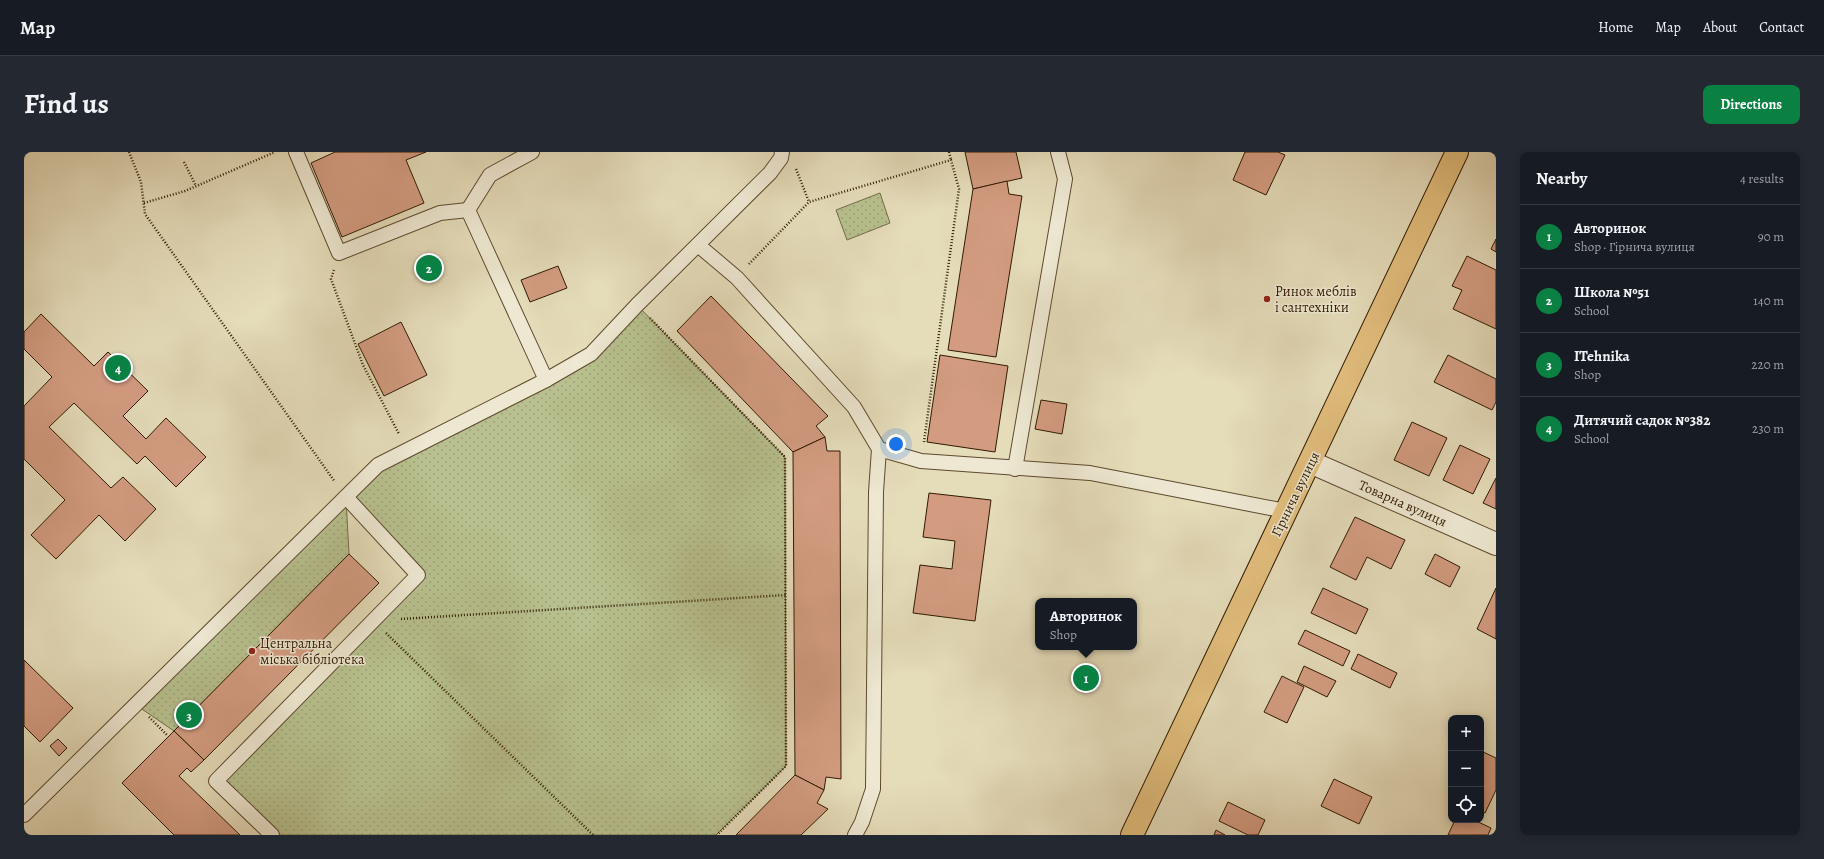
<!DOCTYPE html>
<meta charset="utf-8">
<style>
body{margin:0;font-family:Alegreya,serif;background:#242831;color:#f1f3f6}
.controls{position:absolute;right:12px;bottom:12px;display:grid;overflow:hidden;border-radius:8px;box-shadow:0 2px 10px #0003}
.controls button{width:36px;height:36px;display:grid;place-items:center;padding:0;border:0;border-bottom:1px solid #363941;background:#171b24;color:#f1f3f6;font:20px sans-serif}
.you{position:absolute;left:872px;top:292px;width:14px;height:14px;margin:-10px;border:3px solid #fff;border-radius:50%;background:#1a73e8;box-shadow:0 0 0 6px #1a73e833}
.badge{display:grid;place-items:center;width:26px;height:26px;border-radius:50%;background:#0b8043;color:#fff;font-size:13px;font-weight:700}
.pin{position:absolute;translate:-50% -50%;border:2px solid #fff;box-shadow:0 1px 4px #0006}
.popup{position:absolute;left:1011px;top:446px;width:102px;height:52px;box-sizing:border-box;display:grid;place-content:center;border-radius:8px;background:#171b24;filter:drop-shadow(0 1px 3px #0005);font-size:13px;white-space:nowrap;color:#9ea1a6}
.popup b{font-size:15px;color:#f1f3f6}
.popup::after{content:'';position:absolute;left:50%;top:100%;margin-left:-8px;border:8px solid transparent;border-top-color:#171b24}
.list{margin:0;padding:0;list-style:none}
h2{display:flex;justify-content:space-between;align-items:center;height:52px;margin:0;padding:0 16px;font-size:17px}
h2 small{font-size:13px;font-weight:400;color:#9ea1a6}
.list li{display:grid;grid-template-columns:26px 1fr auto;gap:12px;align-items:center;box-sizing:border-box;height:64px;padding:0 16px;border-top:1px solid #363941}
.list b{display:block;font-size:15px;white-space:nowrap}
.list p{margin:0;font-size:13px;white-space:nowrap;color:#9ea1a6}
.list em{font-size:13px;font-style:normal;color:#9ea1a6}
.icon{flex:none;width:22px;height:22px;fill:none;stroke:currentColor;stroke-width:2;stroke-linecap:round;stroke-linejoin:round}
.map{position:relative;flex:none;width:1472px;height:683px;overflow:hidden;border-radius:8px}
header{display:flex;align-items:center;gap:24px;box-sizing:border-box;height:56px;padding:0 20px;background:#171b24;border-bottom:1px solid #363941}
header strong{font-size:19px}
nav{display:flex;gap:22px;margin-inline-start:auto;font-size:14px}
.intro{display:flex;align-items:center;justify-content:space-between;box-sizing:border-box;height:96px;padding:0 24px}
h1{margin:0;font-size:28px}
.button{padding:10px 18px;border-radius:8px;background:#0b8043;color:#fff;font-size:14px;font-weight:700}
main{display:flex;gap:24px;padding:0 24px}
aside{flex:1;background:#171b24;border-radius:8px;box-shadow:0 2px 10px #0003}
.map>svg:first-child{display:block}
</style>
<header>
<strong>Map</strong>
<nav><a>Home</a><a>Map</a><a>About</a><a>Contact</a></nav>
</header>
<div class="intro"><h1>Find us</h1><a class="button">Directions</a></div>
<main>
<div class="map">
<svg width="1472" height="683" viewBox="0 0 1472 683">
<defs>
<pattern id="park-dots" width="8" height="8" patternUnits="userSpaceOnUse"><rect width="8" height="8" fill="#b7c08e"/><path d="M2 2h.1M6 6h.1" fill="none" stroke="#9ea479" stroke-width="1.8" stroke-linecap="round"/></pattern>
</defs>
<rect width="100%" height="100%" fill="#e5dcba"/>
<filter id="stains"><feTurbulence type="fractalNoise" baseFrequency=".005" numOctaves="4"/><feColorMatrix values="0 0 0 0 .2 0 0 0 0 .09 0 0 0 0 .02 0 0 0 .5 -.17"/></filter>
<radialGradient id="worn" r=".72"><stop offset=".6" stop-color="#630" stop-opacity="0"/><stop offset="1" stop-color="#630" stop-opacity=".3"/></radialGradient>
<g fill="url(#park-dots)" stroke="#746d47">
<path d="M856 41 866 71 823 88 812 58Z"/>
<path d="M613 153 761 305 762 614 692 683H248L192 629 394 423 322 346 325 402 150 579 112 553 354 313 567 202Z"/>
</g>
<g fill="#d39c81" stroke="#301a00">
<path d="M311 0H402L382 8 400 51 318 85 287 11Z"/>
<path d="M941 0H992L998 26 949 37Z"/>
<path d="M1221 0H1254L1261 3 1242 43 1209 28Z"/>
<path d="M983 29 985 42 998 44 972 205 924 198 949 37Z"/>
<path d="M1472 87V100L1467 97Z"/>
<path d="M1443 104 1472 118V177L1429 157 1438 138 1428 134Z"/>
<path d="M534 114 543 136 506 150 497 128Z"/>
<path d="M687 144 804 264 792 274 801 285 769 300 653 179Z"/>
<path d="M17 162 70 214 84 200 124 239 99 264 122 287 142 266 182 305 152 335 121 304 113 312 50 251 25 275 87 336 99 325 132 357 101 389 75 363 32 407 7 383 41 348 0 307V254L28 225 0 197V180Z"/>
<path d="M377 170 403 223 360 244 334 192Z"/>
<path d="M916 203 984 214 971 300 903 290Z"/>
<path d="M1424 203 1472 227V250L1468 258 1410 230Z"/>
<path d="M1017 248 1043 252 1038 282 1011 277Z"/>
<path d="M1388 270 1423 286 1405 324 1370 308Z"/>
<path d="M801 285 803 299H816L817 627 802 625 800 638 771 623 769 300Z"/>
<path d="M1436 293 1466 307 1449 342 1419 328Z"/>
<path d="M1472 326V357L1459 351Z"/>
<path d="M905 341 967 348 951 469 889 461 896 413 928 417 931 389 899 385Z"/>
<path d="M1331 365 1381 388 1367 417 1343 405 1332 428 1306 415Z"/>
<path d="M325 402 355 431 180 608 150 579Z"/>
<path d="M1411 402 1436 415 1426 435 1401 422Z"/>
<path d="M1299 436 1344 457 1332 482 1287 461Z"/>
<path d="M1472 436V487L1453 477Z"/>
<path d="M1281 478 1326 499 1319 514 1274 492Z"/>
<path d="M1334 502 1373 521 1366 536 1327 517Z"/>
<path d="M0 508 49 556 16 590 0 574Z"/>
<path d="M1280 514 1312 529 1303 545 1273 530Z"/>
<path d="M1258 524 1280 535 1263 571 1240 560Z"/>
<path d="M150 579 180 608 167 620 163 616 155 624 216 683H150L98 631Z"/>
<path d="M34 587 43 596 35 604 26 594Z"/>
<path d="M1457 599 1472 606V638L1461 661 1457 659Z"/>
<path d="M771 623 800 638 793 651 804 657 777 683H712Z"/>
<path d="M1310 627 1348 645 1335 672 1297 654Z"/>
<path d="M1204 650 1241 668 1234 683H1224L1195 669Z"/>
<path d="M1431 668H1450L1467 676 1464 683H1424Z"/>
<path d="M1192 678 1201 683H1190Z"/>
</g>
<g fill="none" stroke-linecap="round" stroke-linejoin="round">
<g stroke="#5d4a2e" stroke-width="16">
<g id="lane">
<path d="M272 0 315 101 416 61 444 58"/>
<path d="M508 0 466 23 444 58 522 228"/>
<path d="M674 93 713 126 830 255 855 297 852 340 849 637 838 670 831 683"/>
<path d="M855 297 897 309 1066 321 1262 359"/>
<path d="M991 317 1041 27 1034 0"/>
<path d="M0 663 354 313 522 228 567 202 613 153 746 21 757 6 758 0"/>
<path d="M248 683 192 629 394 423 322 345"/>
</g>
</g>
<g stroke="#5d4a2e" stroke-width="24">
<path id="street" d="M1286 310 1472 392"/>
</g>
<g stroke="#301a00" stroke-width="24">
<path id="primary" d="M1108 683 1433 0"/>
</g>
<g stroke="#301a00" stroke-width="2.5" stroke-dasharray="1 2" stroke-linecap="butt">
<path d="M105 0 117 30 121 62 311 330"/>
<path d="M925 0 927 8"/>
<path d="M160 10 172 34"/>
<path d="M772 17 785 50"/>
<path d="M120 51 161 39 251 0"/>
<path d="M725 112 785 50 927 8 935 37 900 290"/>
<path d="M310 118 307 127 339 213 375 282"/>
<path d="M626 166 761 305 762 614 693 683"/>
<path d="M377 467 762 443"/>
<path d="M362 481 569 683"/>
<path d="M125 565 144 584"/>
</g>
<use href="#lane" stroke="#eee8d2" stroke-width="14"/>
<use href="#street" stroke="#eee8d2" stroke-width="22"/>
<use href="#primary" stroke="#e2be7d" stroke-width="22"/>
</g>
<g fill="#8f2418" stroke="#eee8d2" stroke-width="1.5">
<circle cx="1243" cy="147" r="4"/>
<circle cx="228" cy="499" r="4"/>
</g>
<g text-anchor="middle" stroke-width="3" stroke-linejoin="round" paint-order="stroke">
<g font-size="14" fill="#301a00" stroke="#eee8d2" text-anchor="start">
<text x="1251" y="144">Ринок меблів<tspan x="1251" dy="16">і сантехніки</tspan></text>
<text x="236" y="496">Центральна<tspan x="236" dy="16">міська бібліотека</tspan></text>
</g>
<g font-size="14" fill="#301a00" stroke="#eee8d2">
<text transform="translate(1271 342) rotate(-64)" y="5">Гірнича вулиця</text>
<text transform="translate(1379 351) rotate(24)" y="5">Товарна вулиця</text>
</g>
</g>
<rect width="100%" height="100%" filter="url(#stains)"/>
<rect width="100%" height="100%" fill="url(#worn)"/>
</svg>
<div class="controls">
<button>+</button>
<button>−</button>
<button><svg class="icon" aria-label="locate" viewBox="0 0 24 24"><circle cx="12" cy="12" r="6"/><path d="M12 2v4M12 18v4M2 12h4M18 12h4"/></svg></button>
</div>
<div class="you"></div>
<div class="pin badge" style="left:1062px;top:526px">1</div>
<div class="popup"><b>Авторинок</b>Shop</div>
<div class="pin badge" style="left:405px;top:116px">2</div>
<div class="pin badge" style="left:165px;top:563px">3</div>
<div class="pin badge" style="left:94px;top:216px">4</div>
</div>
<aside>
<h2>Nearby<small>4 results</small></h2>
<ul class="list">
<li><span class="badge">1</span><div><b>Авторинок</b><p>Shop · Гірнича вулиця</p></div><em>90 m</em></li>
<li><span class="badge">2</span><div><b>Школа №51</b><p>School</p></div><em>140 m</em></li>
<li><span class="badge">3</span><div><b>ITehnika</b><p>Shop</p></div><em>220 m</em></li>
<li><span class="badge">4</span><div><b>Дитячий садок №382</b><p>School</p></div><em>230 m</em></li>
</ul>
</aside>
</main>
